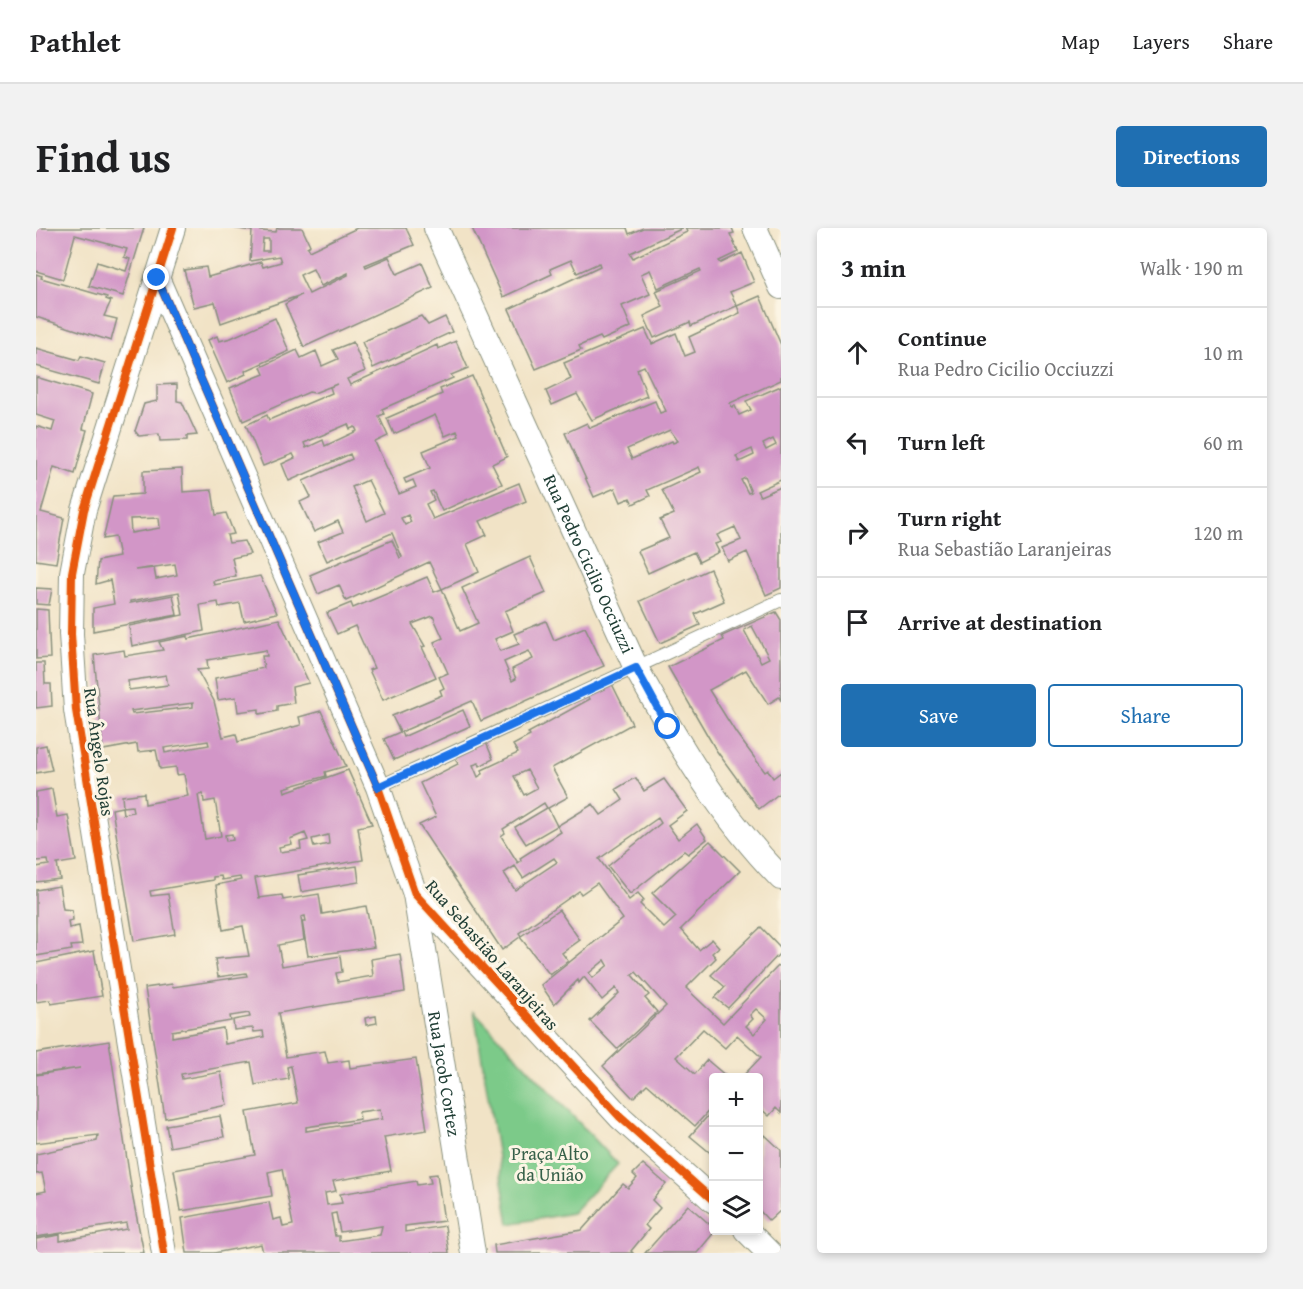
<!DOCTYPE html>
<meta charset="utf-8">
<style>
body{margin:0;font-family:"Gentium Book Plus",serif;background:#f2f2f2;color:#202124}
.controls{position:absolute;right:18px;bottom:18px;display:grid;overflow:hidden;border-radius:6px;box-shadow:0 3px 9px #0003}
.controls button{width:54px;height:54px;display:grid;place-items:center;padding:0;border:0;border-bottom:2px solid #e0e0e0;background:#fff;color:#202124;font:30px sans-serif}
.stop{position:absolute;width:18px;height:18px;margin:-14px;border:4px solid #1a73e8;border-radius:50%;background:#fff}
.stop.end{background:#1a73e8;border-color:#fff;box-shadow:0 2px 6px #0008}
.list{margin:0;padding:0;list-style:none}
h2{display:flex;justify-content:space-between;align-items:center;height:78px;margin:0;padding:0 24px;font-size:26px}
h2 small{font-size:20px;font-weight:400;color:#757577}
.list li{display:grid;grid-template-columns:39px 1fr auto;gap:18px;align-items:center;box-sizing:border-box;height:90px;padding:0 24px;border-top:2px solid #e0e0e0}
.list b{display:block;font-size:22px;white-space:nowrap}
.list p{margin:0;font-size:20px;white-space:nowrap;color:#757577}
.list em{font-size:20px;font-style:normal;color:#757577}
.actions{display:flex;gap:12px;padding:18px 24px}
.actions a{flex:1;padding:14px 0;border:2px solid #1f6fb2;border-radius:6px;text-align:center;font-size:21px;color:#1f6fb2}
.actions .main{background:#1f6fb2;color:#fff}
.icon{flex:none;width:33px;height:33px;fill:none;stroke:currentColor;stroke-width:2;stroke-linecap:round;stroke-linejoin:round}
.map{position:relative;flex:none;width:745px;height:1025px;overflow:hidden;border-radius:6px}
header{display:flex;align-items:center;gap:36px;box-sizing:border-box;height:84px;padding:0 30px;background:#fff;border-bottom:2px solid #e0e0e0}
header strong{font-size:28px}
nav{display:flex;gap:33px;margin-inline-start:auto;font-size:21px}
.intro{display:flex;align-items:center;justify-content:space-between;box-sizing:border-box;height:144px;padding:0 36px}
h1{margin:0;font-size:42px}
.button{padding:15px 27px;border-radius:6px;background:#1f6fb2;color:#fff;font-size:21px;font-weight:700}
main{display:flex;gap:36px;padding:0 36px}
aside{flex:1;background:#fff;border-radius:6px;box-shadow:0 3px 9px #0003}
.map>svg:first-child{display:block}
</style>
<header>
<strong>Pathlet</strong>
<nav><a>Map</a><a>Layers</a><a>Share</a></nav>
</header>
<div class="intro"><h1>Find us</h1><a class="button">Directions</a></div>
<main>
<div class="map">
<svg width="745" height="1025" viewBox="0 0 745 1025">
<rect width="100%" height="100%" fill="#fcf5e5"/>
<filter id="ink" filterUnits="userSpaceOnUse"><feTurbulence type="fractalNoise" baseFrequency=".0167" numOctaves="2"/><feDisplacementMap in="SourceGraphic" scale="12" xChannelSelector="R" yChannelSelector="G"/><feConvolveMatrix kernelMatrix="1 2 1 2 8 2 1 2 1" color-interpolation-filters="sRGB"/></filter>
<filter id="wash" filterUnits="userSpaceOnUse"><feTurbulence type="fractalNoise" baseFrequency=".008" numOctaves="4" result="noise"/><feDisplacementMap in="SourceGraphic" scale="24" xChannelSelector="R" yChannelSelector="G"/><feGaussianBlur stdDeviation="1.35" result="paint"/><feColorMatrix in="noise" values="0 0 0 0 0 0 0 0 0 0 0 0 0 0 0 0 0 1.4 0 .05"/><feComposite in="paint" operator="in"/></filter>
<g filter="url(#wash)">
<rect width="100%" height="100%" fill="#f1e3c6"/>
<path fill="#7cca89" stroke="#4e845e" stroke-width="1.5" d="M438 783 582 936 536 985 473 996Z"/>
<g id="blocks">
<g fill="#d296c7" fill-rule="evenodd">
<path d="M0 0H108L87 68 53 58 61 34 90 43 94 31 88 29 91 21 39 7 27 51 0 43Z"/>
<path d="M196 0H225V3L240 4 241 0H266L274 17 271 19 273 23 321 0H370L378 17 329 37 330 39 353 29 361 46 386 35 397 60 268 119 249 76 265 67 185 95 179 74 158 79 148 42 170 39 172 49 225 34 227 39 245 34 243 28 214 33 216 3ZM227 11H233V23H226ZM277 41 285 58 312 45V47L273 66 264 47Z"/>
<path d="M436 0H591L593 6 607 0H647L594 25 597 30 651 4 649 0H696L698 5 694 6 702 24 683 33 685 35 706 25 718 54 694 64 701 78 655 98 654 94 618 110 608 88 627 79 620 63 665 43 664 41 622 60 614 42 605 46 614 66 586 78 595 99 566 112 564 109 543 118 545 122 500 141 473 81 564 38 563 35 541 45 535 32 514 41 516 46 467 69Z"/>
<path d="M0 46 6 48 5 50 71 69 70 71 75 73 68 88 81 91 75 113 0 89Z"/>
<path d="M724 68 745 117V152L694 175 696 179 699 178 703 187 715 182 710 173 745 158V252L721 263 724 268 745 259V360L730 367 711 324 692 333 686 320 705 312 699 299 681 307 685 314 679 316 683 324 663 334 658 324 612 345 602 323 633 310 624 292 638 286 626 262 665 244 663 239 611 262 614 268 597 276 594 270 585 274 579 260 558 269 529 205 551 195 554 200 619 173 624 185 630 183 608 138 601 141 611 168 556 192 541 166 516 177 510 163 535 151 528 135 609 101 616 116 640 105 649 128 659 124 653 109 704 85 701 78ZM634 202 642 213 637 215 636 213 596 231 591 221ZM737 211 740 217 730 222 727 216ZM716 221 718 227 703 234 700 228ZM709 250 715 264 712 265 705 252Z"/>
<path d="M385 88 392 97 409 89 416 104 337 140 326 114Z"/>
<path d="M239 90 253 123 209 143 210 146 191 155 172 112 181 108 183 113 195 110Z"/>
<path d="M420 113 432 140 415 147 417 150 346 181 348 186 343 188 352 208 339 214 363 266 380 259 377 252 370 255 368 251 394 240 387 223 423 208 421 203 409 208 399 187 358 206 351 190 406 166 404 161 436 148 471 229 456 236 466 256 406 283 397 263 394 264 398 272 390 276 397 291 483 255 490 273 444 293 451 307 431 316 443 344 406 361 393 334 310 373 303 357 282 366 274 347 356 312 364 330 366 329 356 305 291 333 282 314 307 304 302 293 278 304 264 274 275 269 267 253 316 231 314 226 253 253 246 236 259 230 257 226 227 238 210 197 231 187 233 192 296 165 294 159 301 156 278 165 273 164 207 193 194 160 228 146 225 139 261 122 265 130 280 123 286 138 302 131 297 122 317 114 329 143 311 151 314 157 401 117 402 121ZM312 196 314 201 319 199 321 203 289 218 287 212 270 220 268 215ZM332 252 348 285 331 293 316 259ZM372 287 375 294 369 297 365 290Z"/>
<path d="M0 120 43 132 45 128 69 135 63 156 0 138Z"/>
<path d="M0 149 56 166 47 201 51 202 39 246 18 239 5 284 28 290 20 335 0 332V198L16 203 19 193 0 187Z"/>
<path d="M141 156V173L146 174 161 207 151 208V212L124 213 123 206 103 208 99 203 108 176 121 173V157Z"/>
<path d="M146 241 147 264 176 262 180 287 190 285 198 306 191 307 193 315 208 313 214 326 196 330 200 348 177 353 178 357 224 348 241 385 208 393 204 375 183 379 182 374 164 377 168 403 96 418 93 398 147 387 143 364 94 373V375L137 367 141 387 57 403V380L78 376 74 352 60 356 62 333 83 329 79 309 67 311 77 268 107 266V243ZM123 290 124 300 95 305 94 291ZM139 336 141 347 120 351 118 340 99 342Z"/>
<path d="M494 329 510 365 469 383 477 403 459 411 464 423 483 416 478 406 510 393 518 412 549 399 568 438 445 493 436 473 365 504 367 509 427 482 434 498 358 532 348 511 364 504 356 488 406 467 404 462 408 460 403 449 412 445 398 414 407 410 397 388 376 396 389 418 386 419 400 449 347 472 333 442 338 440 319 398 301 406 291 385 315 375 317 380 391 349 398 364 406 361 424 403 442 395 426 360ZM493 423 497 431 476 441 480 451 476 453 468 434Z"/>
<path d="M674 341 688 373 659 386 664 397 624 415 604 373Z"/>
<path d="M0 360 16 361 13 377 0 376Z"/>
<path d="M0 381 12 382 14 430 0 431Z"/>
<path d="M740 384 745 392V473L743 469 732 476 710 442 673 462 700 505 729 544 732 542 737 550 745 544V564L723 581 680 522 632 439 688 412 686 408ZM716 398 733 430 725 434 708 402Z"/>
<path d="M243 391 273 455 256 459 258 475 241 478V483L223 486V481L202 484 200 469 182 472 179 450 228 440 226 428H231L230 422 171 432 172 441 161 442 178 473 187 509 200 506 202 514 265 497 263 489 285 483 310 538 289 544 290 548 248 560 249 564 312 542 336 596 322 599 327 632 219 650 223 670 246 667 247 672 283 666 286 686 330 678 338 719 272 728 266 693H270L269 688 265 689 268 712 242 717 246 738 304 728 306 744 300 745 302 754 337 748 335 731 364 726 369 764 242 785 250 829 289 823 292 835 313 832 314 840 380 831 391 902 348 909 355 943 297 953 300 963 289 965 291 977 306 975 304 966 380 953 381 957 395 955 393 947 401 946 408 993 369 998V1004L409 998 413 1025H227L225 1016 178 1025H151L146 990 233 974 237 992 245 990 247 999 257 997 246 941 232 944 236 968 145 983 138 942 219 927 211 884 262 875 255 838 251 839 253 851 219 857 215 834 145 846 146 851 185 844 191 877 129 890 109 760 136 756 137 759 211 748 210 745 182 749 179 731 213 728 207 698 187 702 180 657 205 652 204 649 186 652 185 648 177 649V652L114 663 115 668 132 666 139 706 98 713 76 581 86 579 87 586 97 584 96 578 87 579 86 568 108 565 109 576 152 568 148 546 141 547 140 539 124 541 120 522 102 524 101 516 67 522 58 427 88 422 89 428 127 422 123 414 152 408V411ZM130 447 132 457 93 462 92 453ZM157 475V479L96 486 95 483ZM172 513 173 517 129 525 128 520ZM167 566 168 574 179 572 185 608 169 611 162 567ZM269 605 272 612 264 614 265 621 244 624 243 619 256 616 254 611ZM196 606 197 612 190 613 189 607ZM292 607 293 616 278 619 276 611ZM213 785 214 789 197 792 198 802 217 800 218 804 227 803 228 809 189 816 187 800 136 809V803L195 793 194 788ZM344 881 346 891 270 903V899L324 891 323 884ZM300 985 304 1004 346 998 344 1007 303 1013V1008H299L295 986Z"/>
<path d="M0 435H8L9 456H15L16 478 0 480Z"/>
<path d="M576 456 596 496 516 540 532 569 512 580 521 598 490 616 479 599 511 580 508 575 467 601 469 605 465 608 482 635 485 633 484 630 525 604 521 598 557 576 565 587 587 572 580 561 595 552 600 550 608 563 628 551 651 583 632 597 642 611 661 596 671 611 652 626 648 623 594 666 572 638 625 595 622 590 563 631 593 672 602 665 608 672 604 676 628 700 640 689 616 665 674 613 704 643 645 701 663 722 676 711 683 719 676 725 680 730 650 760 687 795 745 735V885L740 880 733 888 723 879V849H706L725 829 701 807 689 820 667 801 640 829 659 846 671 832 691 849 678 850V877L659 898 611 856 597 870 567 838 630 778 600 744 596 747 613 767 609 770 621 784 581 821 554 793 583 765 580 760 566 772 548 749 543 755 542 752 518 776 505 757 587 691 561 655 545 666 543 663 483 705 485 708 523 682 525 685 544 712 526 725 532 733 514 747 484 709 466 722 383 597 400 589 384 555 422 536 418 527 449 512 457 531 444 538 443 535 437 537 442 549 447 546 446 542 482 525 477 517 494 508 492 505 554 471 552 468ZM491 542 501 560 488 567 478 548ZM518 630 521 634 479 662 468 645 479 638 487 650ZM569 732 572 737 557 750 553 745ZM720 781 731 791 718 806 710 798 717 791 714 787Z"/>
<path d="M10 517 16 542 0 545V519Z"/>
<path d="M16 561 21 589 32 587 40 633 21 636 24 651 0 654V639L13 637 12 632 0 633V564Z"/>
<path d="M321 638 323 654 265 664 262 647Z"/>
<path d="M23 658 27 681 36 682 37 692 32 693 33 700 43 698 46 717 35 718 36 722 0 728V662Z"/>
<path d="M725 699 745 720V724L692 780 679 770 689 759 675 747Z"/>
<path d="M58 723 66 768 15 776 14 772 0 774V735Z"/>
<path d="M340 788 341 795 330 797 329 790Z"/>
<path d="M73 813 97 971 108 1025H0V1011L24 1007V1013L91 1001 90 995 0 1009V965L10 963 6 945 0 946V926L61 913 62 907 0 915V847L44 840 0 846V825Z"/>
<path d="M678 881V928L654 908Z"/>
<path d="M184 888 188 909 134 919 130 897Z"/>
<path d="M729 907 745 922V982L733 993 723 982V914Z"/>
<path d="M607 936 630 956 616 972 624 980 609 997 613 1001 595 1023 597 1025H459L458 1017 546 1002 587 956 592 960 601 950 597 946Z"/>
<path d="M652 977 680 1002 661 1025H609Z"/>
</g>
</g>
</g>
<g filter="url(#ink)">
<use href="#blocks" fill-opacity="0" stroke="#88907d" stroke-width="1.5"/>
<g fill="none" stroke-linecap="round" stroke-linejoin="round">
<g stroke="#88907d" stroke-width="14">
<path id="lane" d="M342 559 745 372"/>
</g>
<g stroke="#88907d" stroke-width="26">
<g id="street">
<path id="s1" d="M400 0 600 440C641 514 685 589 745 650"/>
<path d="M719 0 745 59"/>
<path d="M121 50 342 559 379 666 584 889 678 973"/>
<path id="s2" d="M379 666 437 1025"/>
<path d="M710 1002 733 1025"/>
<path d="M128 1025 40 482 35 406 36 345 48 282 137 0"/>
</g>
</g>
<use href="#lane" stroke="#fff" stroke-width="12"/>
<use href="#street" stroke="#fff" stroke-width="24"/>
<g stroke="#fcf5e5" stroke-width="11">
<g id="cycleway">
<path d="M121 50 342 559 379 666 584 889 678 973"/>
<path d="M128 1025 40 482 35 406 36 345 48 282 137 0"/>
</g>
</g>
<use href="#cycleway" stroke="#e8590c" stroke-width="8"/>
</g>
</g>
<g fill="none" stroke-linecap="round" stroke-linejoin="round" filter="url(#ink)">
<path stroke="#1a73e8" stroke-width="8" d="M121 50 342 559 600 440 632 499"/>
</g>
<g text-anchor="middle" stroke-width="6" stroke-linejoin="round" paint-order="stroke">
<g font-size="18" fill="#1f3d34" stroke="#fcf5e5">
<text dy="6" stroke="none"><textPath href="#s1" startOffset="369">Rua Pedro Cicilio Occiuzzi</textPath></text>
<text transform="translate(63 524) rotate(82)" y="6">Rua Ângelo Rojas</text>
<text transform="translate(456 727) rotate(49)" y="6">Rua Sebastião Laranjeiras</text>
<text dy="6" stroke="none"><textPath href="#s2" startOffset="182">Rua Jacob Cortez</textPath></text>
</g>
<g font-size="18" fill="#366049" stroke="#fcf5e5">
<text x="514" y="932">Praça Alto<tspan x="514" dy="21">da União</tspan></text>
</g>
</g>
</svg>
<div class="controls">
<button>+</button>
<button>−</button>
<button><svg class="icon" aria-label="layers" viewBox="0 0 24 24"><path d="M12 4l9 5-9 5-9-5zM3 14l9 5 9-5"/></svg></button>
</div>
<div class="stop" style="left:632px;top:499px"></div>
<div class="stop end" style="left:121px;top:50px"></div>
</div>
<aside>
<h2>3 min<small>Walk · 190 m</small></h2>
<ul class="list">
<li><svg class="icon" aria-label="ahead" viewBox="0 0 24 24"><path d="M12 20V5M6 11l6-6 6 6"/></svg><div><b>Continue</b><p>Rua Pedro Cicilio Occiuzzi</p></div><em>10 m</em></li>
<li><svg class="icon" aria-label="left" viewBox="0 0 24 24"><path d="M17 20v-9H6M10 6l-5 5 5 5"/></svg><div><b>Turn left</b></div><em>60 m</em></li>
<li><svg class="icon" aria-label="right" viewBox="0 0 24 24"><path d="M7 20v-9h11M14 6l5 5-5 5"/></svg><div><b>Turn right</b><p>Rua Sebastião Laranjeiras</p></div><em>120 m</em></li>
<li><svg class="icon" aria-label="arrive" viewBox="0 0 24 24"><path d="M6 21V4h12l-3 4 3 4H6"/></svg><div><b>Arrive at destination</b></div></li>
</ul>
<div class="actions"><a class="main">Save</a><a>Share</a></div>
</aside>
</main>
